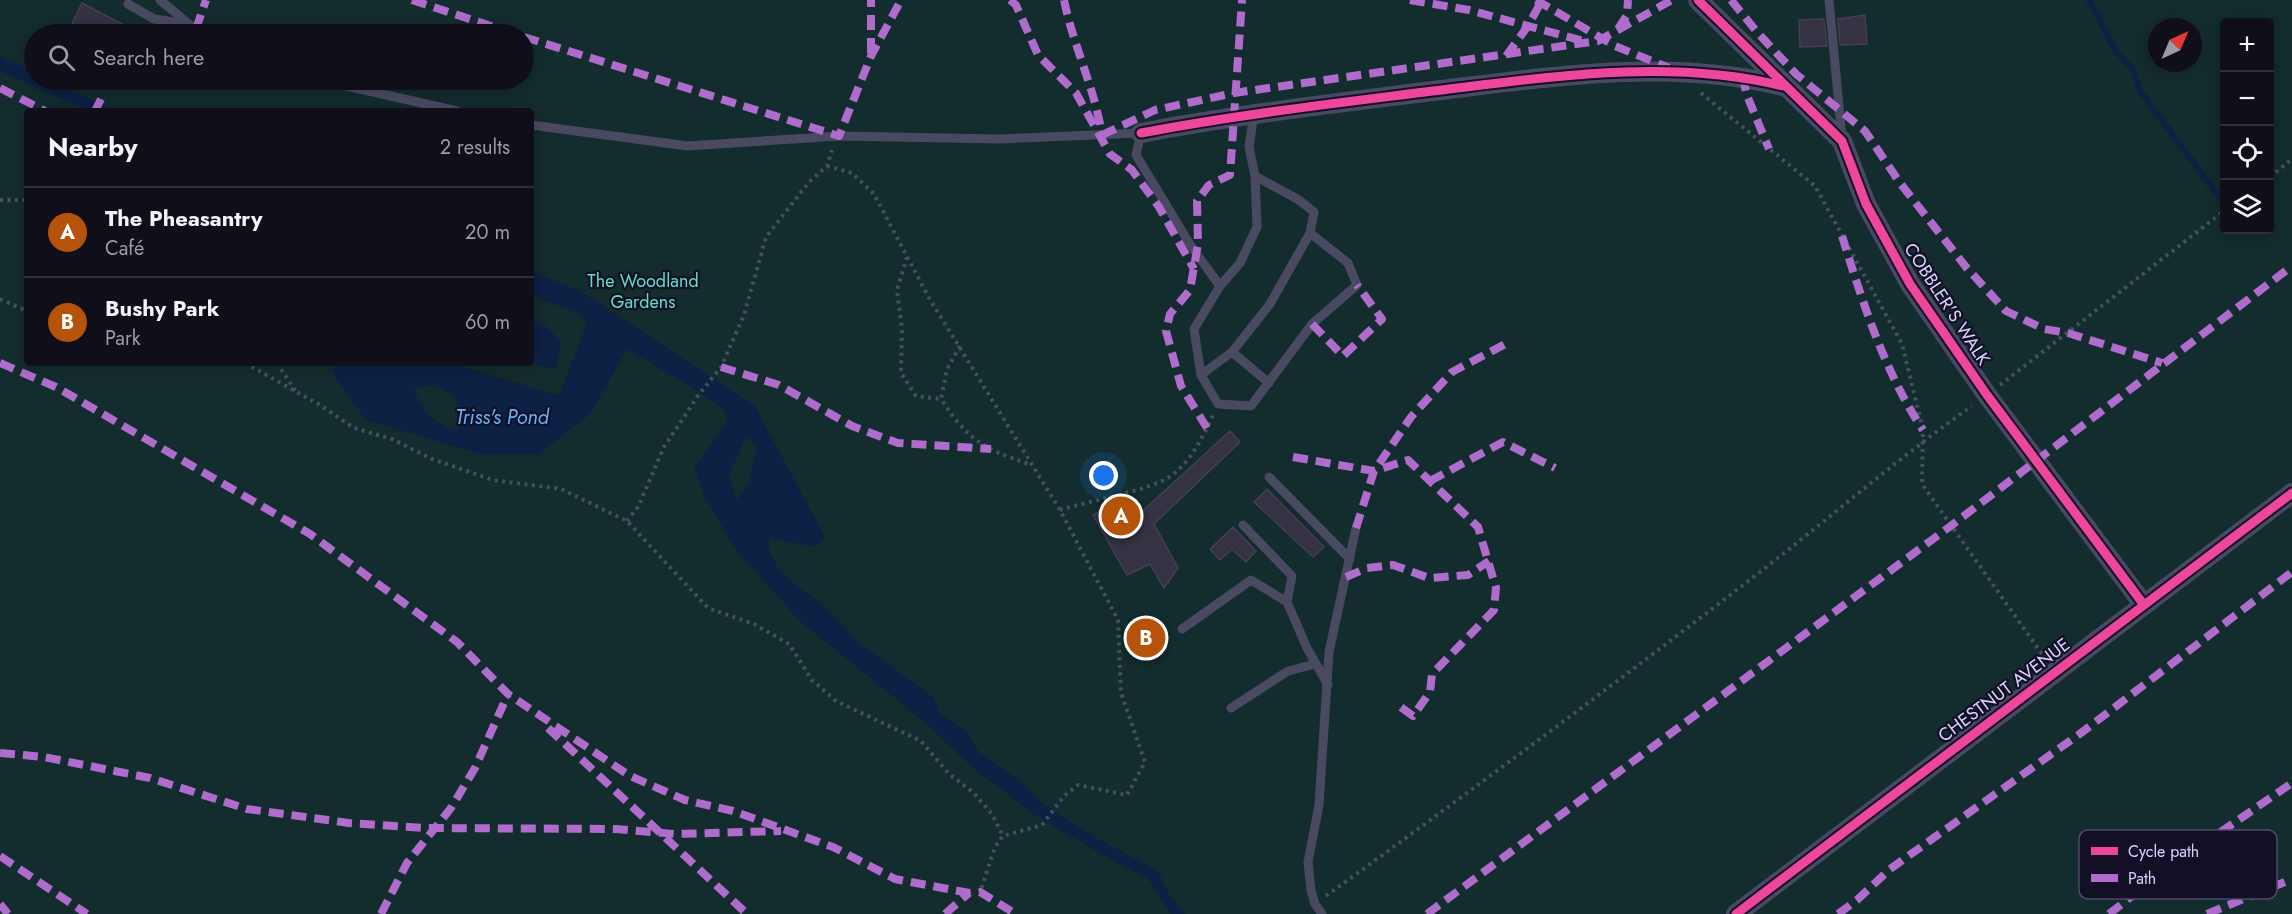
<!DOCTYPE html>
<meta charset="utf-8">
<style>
body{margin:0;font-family:Jost,sans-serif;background:#1e1d26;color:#f1f3f6}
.controls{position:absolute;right:18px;top:18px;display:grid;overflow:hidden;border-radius:6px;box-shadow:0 3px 15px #0003}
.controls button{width:54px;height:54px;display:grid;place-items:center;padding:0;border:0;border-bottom:2px solid #302f38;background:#100f19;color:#f1f3f6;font:30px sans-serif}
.compass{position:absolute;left:2148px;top:18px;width:54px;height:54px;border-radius:50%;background:#100f19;box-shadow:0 3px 15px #0003;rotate:44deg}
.you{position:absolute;left:1104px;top:476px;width:21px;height:21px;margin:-15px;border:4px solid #fff;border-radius:50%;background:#1a73e8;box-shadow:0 0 0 9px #1a73e833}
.badge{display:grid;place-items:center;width:39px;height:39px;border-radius:50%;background:#b45309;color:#fff;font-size:20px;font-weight:700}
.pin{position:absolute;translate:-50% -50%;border:3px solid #fff;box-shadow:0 2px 6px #0006}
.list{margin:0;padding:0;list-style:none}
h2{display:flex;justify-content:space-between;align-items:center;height:78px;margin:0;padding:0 24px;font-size:26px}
h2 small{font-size:20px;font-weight:400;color:#9c9ca2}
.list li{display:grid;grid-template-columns:39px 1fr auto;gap:18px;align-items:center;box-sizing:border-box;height:90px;padding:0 24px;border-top:2px solid #302f38}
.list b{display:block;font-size:22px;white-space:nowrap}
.list p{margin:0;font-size:20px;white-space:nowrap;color:#9c9ca2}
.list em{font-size:20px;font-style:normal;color:#9c9ca2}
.icon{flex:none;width:33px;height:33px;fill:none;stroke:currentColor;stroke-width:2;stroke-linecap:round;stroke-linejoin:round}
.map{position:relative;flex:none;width:2292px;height:914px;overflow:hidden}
.search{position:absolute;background:#100f19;box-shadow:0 3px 15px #0003;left:24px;top:24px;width:510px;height:66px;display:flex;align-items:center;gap:15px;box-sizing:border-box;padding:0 21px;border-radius:33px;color:#9c9ca2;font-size:22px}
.panel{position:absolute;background:#100f19;box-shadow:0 3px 15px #0003;left:24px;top:108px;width:510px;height:258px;border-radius:6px}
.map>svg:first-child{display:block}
</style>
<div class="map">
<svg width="2292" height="914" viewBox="0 0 2292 914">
<rect width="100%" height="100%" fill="#161421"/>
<path fill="#132c2d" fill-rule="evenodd" d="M0 0H2292V914H0ZM2224 22H2270V230H2224ZM2157 27H2193V63H2157ZM34 34H524V80H34ZM27 111H531V363H27Z"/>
<g fill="#0d2144" fill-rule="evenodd">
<path d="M0 56 34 72V80H50L115 111H88L0 71Z"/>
<path d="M531 271 582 292 754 405 825 537 816 547 769 538 770 553 781 573 820 603 860 644 933 697 940 713 967 731 979 752 1019 780 1042 803 1091 835 1158 871 1170 896 1185 914H1171L1148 878 1110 859 1035 815 973 768 927 724 801 622 737 551 704 495 694 468 726 424 725 411 698 391 627 349 590 414 539 454 484 455 366 420 334 375 331 363H450L559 396 587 323 577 313 531 295ZM434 385 452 395 465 414 456 431C435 424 420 410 414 389ZM746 436 757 445 749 482 736 501 729 475Z"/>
<path d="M531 319 547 327 561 342 556 369 531 363Z"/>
</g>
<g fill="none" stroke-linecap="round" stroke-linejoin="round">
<path stroke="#0d2144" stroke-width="6" d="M2089 0 2115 50 2132 68 2140 91 2223 202"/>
</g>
<g fill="#343243" stroke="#433f54" stroke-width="1.5">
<path d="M82 3 141 34H91L72 24Z"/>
<path d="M1865 15 1867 44 1840 45 1838 19Z"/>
<path d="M1824 19 1827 46 1800 47 1799 20Z"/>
<path d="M1230 431 1240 442 1154 524 1178 568 1164 588 1150 564 1127 575 1093 515 1123 497 1135 518Z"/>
<path d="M1267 489 1324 547 1313 557 1254 502Z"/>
<path d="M1233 527 1256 551 1246 562 1232 549 1220 560 1210 549Z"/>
</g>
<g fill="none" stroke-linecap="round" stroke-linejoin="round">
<g stroke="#44505f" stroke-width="4" stroke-dasharray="3 4.5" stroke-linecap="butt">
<path d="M1701 93 1815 186 1902 344 1923 430 1922 484 2044 657"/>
<path d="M827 166 852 173 874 194 929 298 1060 510 1118 620 1121 693 1145 762 1127 795 1078 785 1064 796 1042 825 1003 836"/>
<path d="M2270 177 2292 159"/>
<path d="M0 200H27"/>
<path d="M907 257 897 290 902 329 901 373 916 396 941 399"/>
<path d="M0 299 27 311"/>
<path d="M960 346 947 369 941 399C967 439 983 449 1029 464"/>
<path d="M245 363 320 405 354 428 392 439 432 459 493 480 561 489 627 521 708 608 754 624 789 644 812 680 836 701 921 741 949 774 973 792 992 814 1003 836 995 847 980 892"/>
<path d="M277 363 296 392"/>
<path d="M2000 385 2224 211"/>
<path d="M1060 510C1088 501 1149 491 1171 476 1191 461 1203 437 1213 415"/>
<path d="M627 521 638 507 664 447 697 397 721 367 744 315 766 237 809 182 827 166 832 150"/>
<path d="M1326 896C1475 788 1623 678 1769 565 1837 512 1902 455 1972 406"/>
</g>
<g stroke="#4a4962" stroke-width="9">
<path d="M160 0 190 25 210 34"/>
<path d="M1829 0 1842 138"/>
<path d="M128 4 154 19 190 25"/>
<path d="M156 31 164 20"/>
<path d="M320 80 457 111"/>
<path d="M1254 113 1249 147 1255 176 1257 227 1240 263 1220 286 1194 329 1201 375 1218 404 1251 406 1312 324 1357 285 1348 263 1310 233"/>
<path d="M531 125 688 146 839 136 999 139 1141 133 1136 155 1191 246 1220 286"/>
<path d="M1232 352 1269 383"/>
<path d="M1201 375 1232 352 1270 304 1310 233 1314 212 1299 200 1255 176"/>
<path d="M1269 477 1350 559"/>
<path d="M1243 525 1292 576 1287 602 1307 648 1328 685"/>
<path d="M1182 629 1251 580 1287 602"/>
<path d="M1231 708 1288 671 1315 664"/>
<path d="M1322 914 1315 904 1311 890 1308 862 1319 805 1329 652 1356 528"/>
</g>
<g stroke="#4a4962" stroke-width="20">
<path d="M1698 0 1842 141 1866 204 1910 284 1987 395 2144 605"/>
<path d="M1141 133C1235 115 1330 104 1425 92 1543 78 1666 57 1783 86"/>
<path d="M1736 914 2292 493"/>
</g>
<g stroke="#b06ccc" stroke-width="8" stroke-dasharray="15 8" stroke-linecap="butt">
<path d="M412 0 515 34"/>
<path d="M1010 0 1016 5 1038 55 1076 93 1110 154 1132 170 1159 207 1194 269"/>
<path d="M1064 0C1073 44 1093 85 1101 129"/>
<path d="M1410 0 1469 10 1587 42"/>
<path d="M1536 0 1615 46 1669 68"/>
<path d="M1731 0 1757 32 1796 74 1865 131 1900 183 1966 267 2006 311 2044 329 2068 333 2162 363"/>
<path d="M196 29 206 0"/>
<path d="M1618 29 1627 15 1628 0"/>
<path d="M524 37 839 136 871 56 901 0"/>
<path d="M871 53V0"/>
<path d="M1506 56 1528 26 1542 0"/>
<path d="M1743 76 1746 93 1769 149"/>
<path d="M0 88 45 111"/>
<path d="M95 111 101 99"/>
<path d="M1102 135 1155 110 1234 93 1598 41 1672 0"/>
<path d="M1842 236C1863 303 1884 371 1923 430"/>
<path d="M1312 324 1343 356 1382 319 1357 285"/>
<path d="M0 363 56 387 310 534 457 642 508 694 630 776 685 800 733 811 833 847 895 879 969 893 980 892 1016 914"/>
<path d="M721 367 779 385 852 426 898 443 991 449"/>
<path d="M1207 428 1181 386 1166 331 1170 314 1190 290 1198 244 1197 201 1209 185 1230 175 1242 0"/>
<path d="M1293 457 1374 471 1408 460 1478 527 1496 588 1494 610 1432 674 1430 692 1413 716 1398 705"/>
<path d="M1430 481 1503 442 1555 468"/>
<path d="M1356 528 1374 471 1411 417 1452 372 1511 341"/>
<path d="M1346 577 1367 568 1393 565 1429 578 1468 575 1489 561"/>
<path d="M548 728 747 914"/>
<path d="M0 753 44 757 150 778 247 809 349 823 425 828 616 829 675 834 781 831"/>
<path d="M0 856 87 914"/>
<path d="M0 904 8 914"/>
<path d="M381 914 407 863 451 808 475 768 508 694"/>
<path d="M945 914 969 893"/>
<path d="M1427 914 1952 525 2292 266"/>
<path d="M1838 914 1857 900 1890 869 2081 733 2292 572"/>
<path d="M2109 914 2167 869 2292 783"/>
<path d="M2207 914 2292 879"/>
</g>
<g stroke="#130f26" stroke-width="13">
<g id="cycleway">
<path d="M1698 0 1842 141 1866 204 1910 284 1987 395 2144 605"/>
<path d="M1141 133C1235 115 1330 104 1425 92 1543 78 1666 57 1783 86"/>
<path d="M1736 914 2292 493"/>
</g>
</g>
<use href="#cycleway" stroke="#ed469a" stroke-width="9"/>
</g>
<g text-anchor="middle" stroke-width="4.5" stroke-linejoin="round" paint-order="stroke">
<g font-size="18" fill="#5fe0c0" stroke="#130f26">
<text x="643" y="287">The Woodland<tspan x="643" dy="21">Gardens</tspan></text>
</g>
<g font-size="18" fill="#d9d4ff" stroke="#130f26">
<text transform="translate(1947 304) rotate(57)" y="6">COBBLER'S WALK</text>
<text transform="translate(2004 690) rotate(-37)" y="6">CHESTNUT AVENUE</text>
</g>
<g font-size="20" font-style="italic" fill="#62b6ff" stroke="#130f26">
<text x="502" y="424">Triss's Pond</text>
</g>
</g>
<rect x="2079" y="830" width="198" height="69" rx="9" fill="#130f26" stroke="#4e4a67" stroke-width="1.5"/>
<rect x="2091" y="847" width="27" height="8" fill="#ed469a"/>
<rect x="2091" y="874" width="27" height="8" fill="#b06ccc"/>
<g font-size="16" fill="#d9d4ff">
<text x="2128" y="857">Cycle path</text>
<text x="2128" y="884">Path</text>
</g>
</svg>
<div class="controls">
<button>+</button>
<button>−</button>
<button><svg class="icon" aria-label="locate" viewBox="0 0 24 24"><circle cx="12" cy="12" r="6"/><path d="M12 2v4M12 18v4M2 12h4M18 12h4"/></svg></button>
<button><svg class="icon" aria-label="layers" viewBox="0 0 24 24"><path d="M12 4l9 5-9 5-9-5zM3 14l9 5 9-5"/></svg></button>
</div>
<svg class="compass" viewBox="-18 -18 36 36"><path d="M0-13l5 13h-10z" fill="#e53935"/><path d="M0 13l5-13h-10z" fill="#9c9ca2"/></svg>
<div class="you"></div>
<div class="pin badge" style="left:1121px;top:516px">A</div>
<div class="pin badge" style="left:1146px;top:638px">B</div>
<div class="search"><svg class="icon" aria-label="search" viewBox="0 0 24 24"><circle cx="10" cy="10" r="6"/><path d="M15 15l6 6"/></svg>Search here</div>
<section class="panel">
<h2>Nearby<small>2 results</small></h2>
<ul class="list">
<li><span class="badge">A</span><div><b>The Pheasantry</b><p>Café</p></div><em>20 m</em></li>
<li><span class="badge">B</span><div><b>Bushy Park</b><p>Park</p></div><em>60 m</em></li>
</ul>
</section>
</div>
